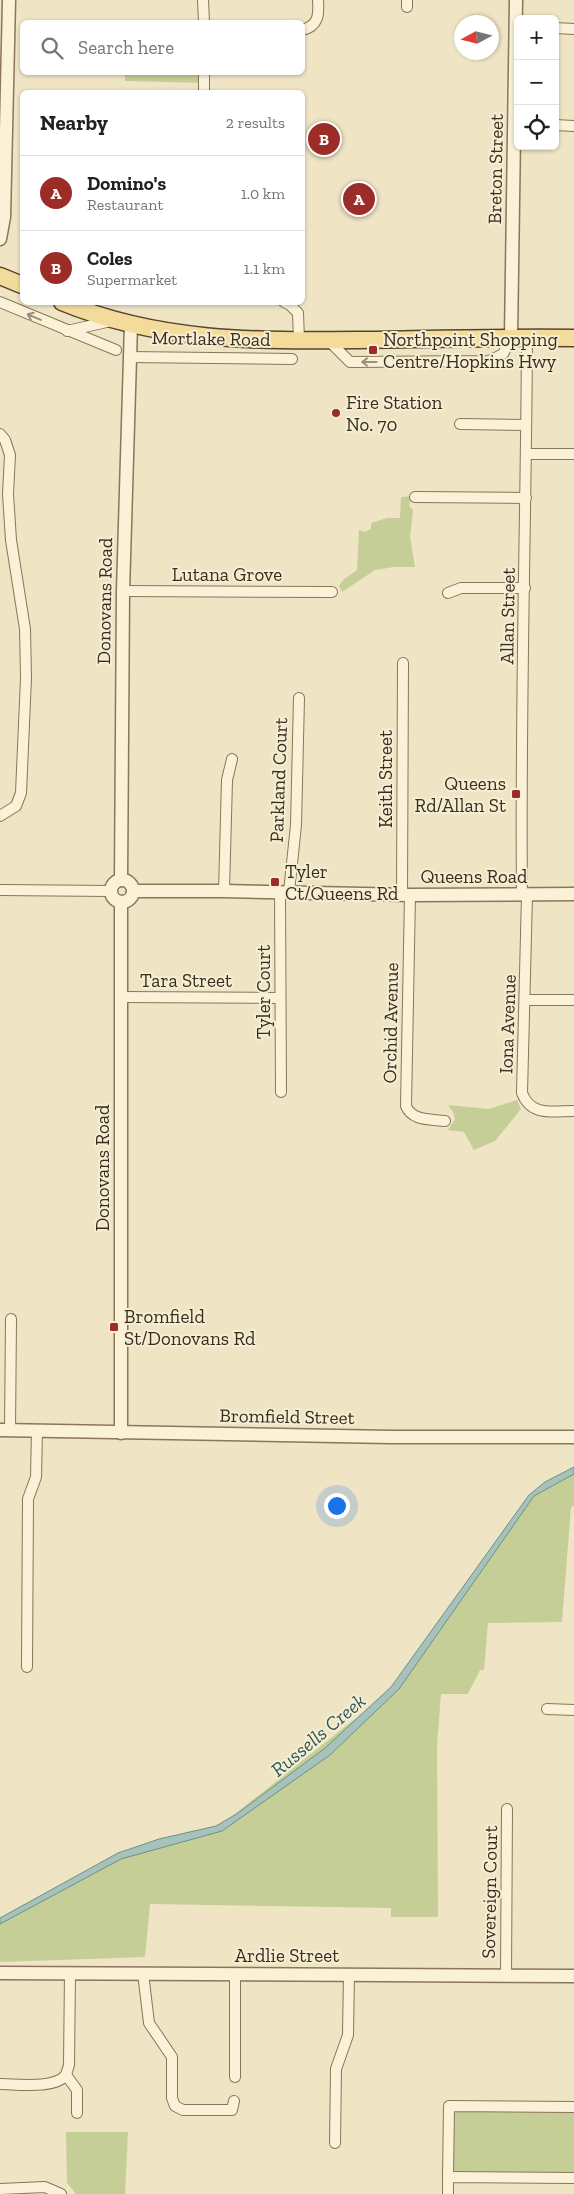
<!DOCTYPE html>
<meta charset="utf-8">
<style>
body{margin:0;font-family:"Zilla Slab",serif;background:#f6f6f6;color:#202124}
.controls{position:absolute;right:15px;top:15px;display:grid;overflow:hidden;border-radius:8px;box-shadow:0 1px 4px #0004}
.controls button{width:45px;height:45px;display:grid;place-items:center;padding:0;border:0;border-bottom:1px solid #e0e0e0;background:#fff;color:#202124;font:25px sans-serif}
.compass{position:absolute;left:454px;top:15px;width:45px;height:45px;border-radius:50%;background:#fff;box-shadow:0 1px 4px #0004;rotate:263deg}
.you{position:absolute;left:336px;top:1505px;width:18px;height:18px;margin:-12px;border:4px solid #fff;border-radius:50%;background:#1a73e8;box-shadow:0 0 0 8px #1a73e833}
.badge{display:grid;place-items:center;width:32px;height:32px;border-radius:50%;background:#9b2c28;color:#fff;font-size:16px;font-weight:700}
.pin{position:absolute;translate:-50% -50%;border:2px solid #fff;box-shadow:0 1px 5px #0006}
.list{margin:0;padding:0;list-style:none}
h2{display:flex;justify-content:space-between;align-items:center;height:65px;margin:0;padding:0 20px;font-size:21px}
h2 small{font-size:16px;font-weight:400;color:#757577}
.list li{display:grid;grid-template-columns:32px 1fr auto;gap:15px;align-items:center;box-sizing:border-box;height:75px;padding:0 20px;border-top:1px solid #e0e0e0}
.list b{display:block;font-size:19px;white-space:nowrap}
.list p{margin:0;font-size:16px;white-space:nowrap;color:#757577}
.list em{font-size:16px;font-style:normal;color:#757577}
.icon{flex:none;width:28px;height:28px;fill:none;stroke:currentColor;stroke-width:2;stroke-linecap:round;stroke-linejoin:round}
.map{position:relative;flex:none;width:574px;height:2194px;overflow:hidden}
.search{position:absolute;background:#fff;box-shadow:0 1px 4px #0004;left:20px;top:20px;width:285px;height:55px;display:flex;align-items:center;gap:12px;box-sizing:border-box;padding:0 18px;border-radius:8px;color:#757577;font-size:19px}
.panel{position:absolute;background:#fff;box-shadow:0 1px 4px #0004;left:20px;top:90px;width:285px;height:215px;border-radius:8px}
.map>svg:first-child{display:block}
</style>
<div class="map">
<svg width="574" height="2194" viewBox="0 0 574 2194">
<rect width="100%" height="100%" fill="#efe4c4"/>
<g fill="#c5ce97">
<path d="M125 73H204V83L125 81Z"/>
<path d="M412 496 409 506 413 510 410 537 415 567H394L375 570 342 592 339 586 343 580 357 570 359 530 365 532 371 529V523L387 518H400L401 497Z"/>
<path d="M517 1100 521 1109 495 1141 474 1150 464 1132 448 1130 455 1119 453 1112 448 1105 489 1109Z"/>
<path d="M574 1470V1506L571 1507 562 1622 488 1623 484 1670H480L468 1694H441L437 1746 438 1917H391V1908L150 1904 145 1957 0 1962V1922L119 1855 216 1829 394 1688 530 1496Z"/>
<path d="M449 2106 574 2107V2178L448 2177Z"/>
<path d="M66 2132H128L125 2194H76L67 2183Z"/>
</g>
<path fill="#a6c2bb" stroke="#6c9189" d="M574 1467V1474L534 1496 399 1689 330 1755 222 1831 121 1859 0 1924V1918L118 1853 159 1839 216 1826 238 1813 325 1748 391 1687 529 1495 545 1482Z"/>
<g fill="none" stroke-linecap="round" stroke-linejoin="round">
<g stroke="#8a765a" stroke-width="12">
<g id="minor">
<path d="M203 0 204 22"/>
<path d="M407 7V0"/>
<path d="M555 28 574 29"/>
<path d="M302 30C319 26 319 14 318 0"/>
<path d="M204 72V92"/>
<path d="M555 125 574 126"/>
<path d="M0 302 116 350"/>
<path d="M284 302 290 305 298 313 299 340"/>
<path d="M67 331 111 321"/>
<path d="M328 340 350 362 489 361 503 354 511 338"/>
<path d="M129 357 292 359"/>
<path d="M460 424 526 425"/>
<path d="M0 434 5 440 10 455 8 494 11 540 25 629 26 678 21 793 16 806 0 816"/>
<path d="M527 454H574"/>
<path d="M415 497 526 498"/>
<path d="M123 591 332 592"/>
<path d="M448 593 461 588H525"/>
<path d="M0 890 110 891"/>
<path d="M224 891 227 780 232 759"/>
<path d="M280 892 281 1092"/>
<path d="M289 892 296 825 299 698"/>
<path d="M522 894C520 709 526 523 527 338"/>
<path d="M402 895 403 663"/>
<path d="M410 895 406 1106C412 1121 430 1119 445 1121"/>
<path d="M527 895 522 1093C531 1117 553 1111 574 1111"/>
<path d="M121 997 280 998"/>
<path d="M525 1000H574"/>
<path d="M10 1430 11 1319"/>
<path d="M27 1667 28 1499 36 1477 37 1430"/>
<path d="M547 1709 574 1710"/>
<path d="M143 1973 149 2023 172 2057V2098L175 2106 183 2110H232L234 2101"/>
<path d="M506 1975 507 1809"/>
<path d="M66 2075 77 2090V2113"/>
<path d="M235 2077V1974"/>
<path d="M0 2084C16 2084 54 2089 65 2076 67 2073 68 2068 69 2065L70 1973"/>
<path d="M335 2143 336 2069 348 2035 349 1974"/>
<path d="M448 2177 449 2106 574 2107"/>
<path d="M0 2189 45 2187 61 2194"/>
<path d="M448 2194V2177L574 2178"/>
</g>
</g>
<g stroke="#8a765a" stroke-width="15">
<g id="tertiary">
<path d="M0 239 4 217 9 0"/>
<path d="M511 338 516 0"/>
<circle cx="122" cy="891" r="11"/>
<path d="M121 880 123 591 131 324"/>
<path d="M133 891H224L410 895 574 894"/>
<path d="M0 1430 391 1437H574"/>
<path d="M121 1433V903"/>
<path d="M0 1973 574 1976"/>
</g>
</g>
<g stroke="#58432e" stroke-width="19">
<g id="primary">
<path d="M0 276 22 285"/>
<path d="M62 302C159 342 255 341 358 340 430 339 502 337 574 338"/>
</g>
</g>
<use href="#minor" stroke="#faf1d7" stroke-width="10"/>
<use href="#tertiary" stroke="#faf1d7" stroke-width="12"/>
<use href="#primary" stroke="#f3dc9b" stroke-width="16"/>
</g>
<defs><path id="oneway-shaft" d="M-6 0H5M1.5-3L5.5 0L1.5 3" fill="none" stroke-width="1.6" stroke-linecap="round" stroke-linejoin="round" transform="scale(1.25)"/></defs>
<g stroke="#9a8f7a">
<use href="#oneway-shaft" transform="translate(34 317) rotate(-157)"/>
<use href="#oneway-shaft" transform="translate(369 362) rotate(180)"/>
</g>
<g fill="#9b2c28" stroke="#f6eed3" stroke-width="2">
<rect x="368" y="345" width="10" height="10" rx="2.5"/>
<circle cx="336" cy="413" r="5"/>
<rect x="511" y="789" width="10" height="10" rx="2.5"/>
<rect x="270" y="877" width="10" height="10" rx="2.5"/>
<rect x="109" y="1322" width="10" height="10" rx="2.5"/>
</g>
<g text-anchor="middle" stroke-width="4" stroke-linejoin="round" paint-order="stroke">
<g font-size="19" fill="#3a2d1e" stroke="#f6eed3">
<text transform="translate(495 169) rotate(-89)" y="7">Breton Street</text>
<text transform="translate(211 338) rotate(1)" y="7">Mortlake Road</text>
<text x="227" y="581">Lutana Grove</text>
<text transform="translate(104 601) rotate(-89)" y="7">Donovans Road</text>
<text transform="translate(507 616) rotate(-89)" y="7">Allan Street</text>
<text transform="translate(385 779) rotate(-90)" y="7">Keith Street</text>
<text transform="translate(278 780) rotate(-88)" y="7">Parkland Court</text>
<text x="474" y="883">Queens Road</text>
<text x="186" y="987">Tara Street</text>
<text transform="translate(263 992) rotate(-90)" y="7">Tyler Court</text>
<text transform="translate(390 1023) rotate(-89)" y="7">Orchid Avenue</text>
<text transform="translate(507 1024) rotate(-88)" y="7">Iona Avenue</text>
<text transform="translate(102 1168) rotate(-90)" y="7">Donovans Road</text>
<text transform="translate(287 1416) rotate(1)" y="7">Bromfield Street</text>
<text transform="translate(489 1892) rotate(-89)" y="7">Sovereign Court</text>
<text x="287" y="1962">Ardlie Street</text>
</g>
<g font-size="19" fill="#3a2d1e" stroke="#f6eed3" text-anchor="start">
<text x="383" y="346">Northpoint Shopping<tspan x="383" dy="22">Centre/Hopkins Hwy</tspan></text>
<text x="346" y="409">Fire Station<tspan x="346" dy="22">No. 70</tspan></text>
<text x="506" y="790" text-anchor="end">Queens<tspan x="506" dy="22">Rd/Allan St</tspan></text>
<text x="285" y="878">Tyler<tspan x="285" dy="22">Ct/Queens Rd</tspan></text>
<text x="124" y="1323">Bromfield<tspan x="124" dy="22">St/Donovans Rd</tspan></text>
</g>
<g font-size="20" font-style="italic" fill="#2d5a59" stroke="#f6eed3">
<text transform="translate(318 1735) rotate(-40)" y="7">Russells Creek</text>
</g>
</g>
</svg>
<div class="controls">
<button>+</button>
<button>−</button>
<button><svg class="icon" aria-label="locate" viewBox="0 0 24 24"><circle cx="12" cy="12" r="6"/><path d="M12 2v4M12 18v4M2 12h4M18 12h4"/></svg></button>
</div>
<svg class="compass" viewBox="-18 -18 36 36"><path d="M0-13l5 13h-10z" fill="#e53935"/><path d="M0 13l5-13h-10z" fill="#757577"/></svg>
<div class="you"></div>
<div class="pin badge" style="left:359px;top:199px">A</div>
<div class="pin badge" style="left:324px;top:139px">B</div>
<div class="search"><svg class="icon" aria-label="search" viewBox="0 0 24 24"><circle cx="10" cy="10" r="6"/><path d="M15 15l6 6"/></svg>Search here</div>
<section class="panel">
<h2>Nearby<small>2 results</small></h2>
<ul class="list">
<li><span class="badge">A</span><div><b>Domino's</b><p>Restaurant</p></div><em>1.0 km</em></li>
<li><span class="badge">B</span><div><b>Coles</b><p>Supermarket</p></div><em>1.1 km</em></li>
</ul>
</section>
</div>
